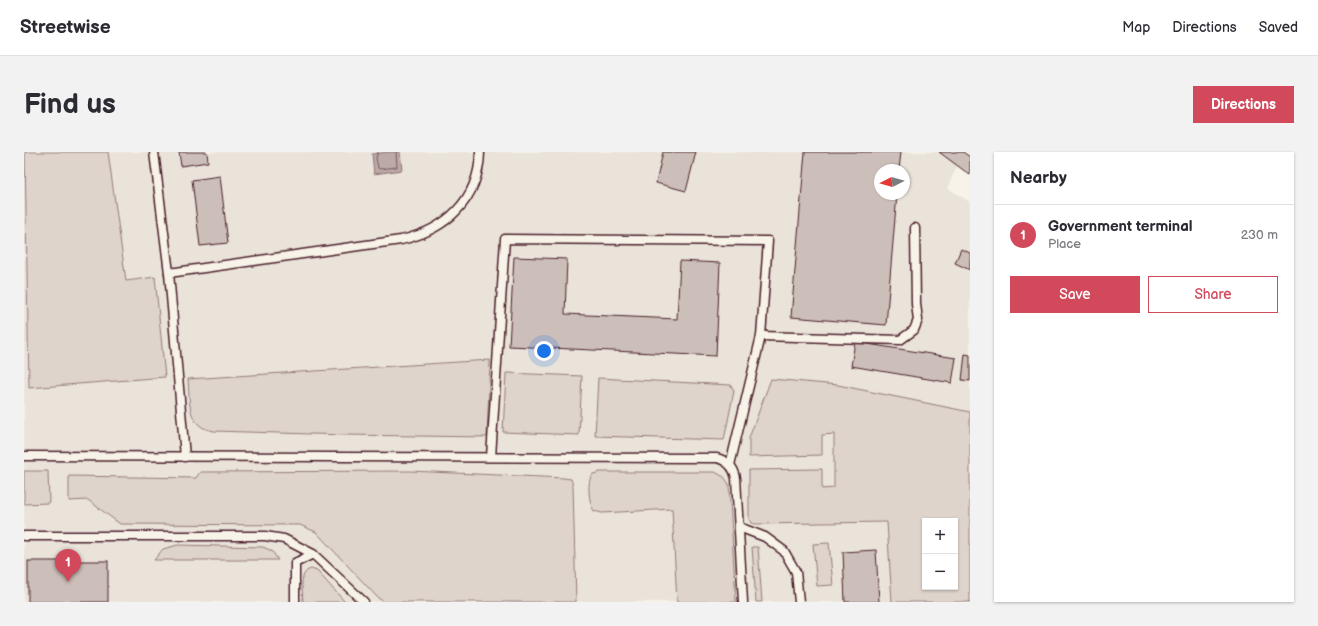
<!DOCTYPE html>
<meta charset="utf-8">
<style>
body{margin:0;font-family:"Balsamiq Sans",sans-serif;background:#f2f2f3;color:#2b2b33}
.controls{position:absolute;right:12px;bottom:12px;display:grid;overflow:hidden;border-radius:0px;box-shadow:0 1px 3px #0004}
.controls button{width:36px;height:36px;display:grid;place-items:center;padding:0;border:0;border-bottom:1px solid #e1e1e2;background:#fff;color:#2b2b33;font:20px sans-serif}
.compass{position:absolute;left:850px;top:12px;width:36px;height:36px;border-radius:50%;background:#fff;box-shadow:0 1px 3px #0004;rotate:264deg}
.you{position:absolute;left:520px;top:199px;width:14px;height:14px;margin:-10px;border:3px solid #fff;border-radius:50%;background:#1a73e8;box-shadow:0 0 0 6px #1a73e833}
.badge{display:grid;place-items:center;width:26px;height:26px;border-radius:50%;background:#d1495b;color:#fff;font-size:13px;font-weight:700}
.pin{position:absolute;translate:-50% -33px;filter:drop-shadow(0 1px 2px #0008)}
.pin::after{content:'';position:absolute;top:21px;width:14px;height:12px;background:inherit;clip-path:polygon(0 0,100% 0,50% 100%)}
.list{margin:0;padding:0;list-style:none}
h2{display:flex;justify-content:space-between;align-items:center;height:52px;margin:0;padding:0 16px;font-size:17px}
h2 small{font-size:13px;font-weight:400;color:#7c7c81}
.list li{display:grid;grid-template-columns:26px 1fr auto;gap:12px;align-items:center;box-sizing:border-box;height:60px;padding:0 16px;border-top:1px solid #e1e1e2}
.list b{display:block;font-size:15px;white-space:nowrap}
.list p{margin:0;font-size:13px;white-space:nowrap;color:#7c7c81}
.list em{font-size:13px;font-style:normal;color:#7c7c81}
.actions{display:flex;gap:8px;padding:12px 16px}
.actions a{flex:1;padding:9px 0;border:1px solid #d1495b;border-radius:0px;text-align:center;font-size:14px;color:#d1495b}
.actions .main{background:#d1495b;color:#fff}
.map{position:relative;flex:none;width:946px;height:450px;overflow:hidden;border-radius:0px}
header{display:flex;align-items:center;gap:24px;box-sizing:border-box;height:56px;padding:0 20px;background:#fff;border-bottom:1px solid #e1e1e2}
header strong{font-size:19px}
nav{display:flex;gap:22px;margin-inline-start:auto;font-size:14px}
.intro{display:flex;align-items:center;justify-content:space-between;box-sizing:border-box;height:96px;padding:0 24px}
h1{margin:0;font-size:28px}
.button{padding:10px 18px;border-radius:0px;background:#d1495b;color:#fff;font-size:14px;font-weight:700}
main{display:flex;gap:24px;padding:0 24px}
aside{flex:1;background:#fff;border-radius:0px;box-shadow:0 1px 3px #0004}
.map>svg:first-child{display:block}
</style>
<header>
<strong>Streetwise</strong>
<nav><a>Map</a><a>Directions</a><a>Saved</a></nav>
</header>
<div class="intro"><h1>Find us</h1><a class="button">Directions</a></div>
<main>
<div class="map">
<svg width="946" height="450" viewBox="0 0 946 450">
<rect width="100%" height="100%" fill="#f7f3e8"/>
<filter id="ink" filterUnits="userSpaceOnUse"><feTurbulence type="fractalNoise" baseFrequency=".025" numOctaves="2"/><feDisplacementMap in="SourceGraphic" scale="8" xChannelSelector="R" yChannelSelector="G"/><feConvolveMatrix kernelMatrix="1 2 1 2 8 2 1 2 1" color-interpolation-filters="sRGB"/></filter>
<g filter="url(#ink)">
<path fill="#eae3da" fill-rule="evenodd" d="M0 0H940L923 36 946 50V450H0ZM856 18H880V42H856ZM901 369H931V435H901Z"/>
<g fill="#ded4cc" stroke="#947a7c" fill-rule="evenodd">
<path d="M1 0H84L102 129 131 125 141 225 5 236Z"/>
<path d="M466 208 463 285 320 283 190 279C162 275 166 249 164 227Z"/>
<path d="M482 221 558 224 555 283 479 280Z"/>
<path d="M574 226 707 233 710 239 700 288 571 284Z"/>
<path d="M747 227 814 233 946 260V450H868L863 370 731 372 727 371 725 367V318L798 317V337L810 336V282L798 283V303L725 305V286ZM901 369H931V435H901Z"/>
<path d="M0 319H24L25 351 0 352Z"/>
<path d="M386 319 540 326 547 327 549 334 552 450H360L354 446 292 380 276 373 96 372 64 348 45 349V324L172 326 176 320Z"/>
<path d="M576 320H691L700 325 705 332 712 450H653L648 357 578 361 570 359C565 352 562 328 569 322Z"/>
<path d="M805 391 809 433 793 434 789 392Z"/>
<path d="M154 393 239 395 248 399 254 408H130L139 397Z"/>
<path d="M728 395H734L738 450H732Z"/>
<path d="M287 417 293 419 321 450H279C279 440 274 420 287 417Z"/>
</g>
<path fill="#bcaaa7" stroke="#8e7275" d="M365 0H376L378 18 350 22 348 2Z"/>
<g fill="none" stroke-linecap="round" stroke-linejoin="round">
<path stroke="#78575d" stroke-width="1" d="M354 0 352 6 354 16 356 17 373 15 372 0"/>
</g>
<g fill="#ccbfb9" stroke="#4a1f2b">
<path d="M155 0H183L184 10 157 14Z"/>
<path d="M639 0H672L662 39 632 31Z"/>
<path d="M781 0H877L875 18H856V42H873L862 173 767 165Z"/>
<path d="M915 0H939L946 5V23Z"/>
<path d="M196 24 204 91 176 94 168 28Z"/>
<path d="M937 97 946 101V118L931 111Z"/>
<path d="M490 105 543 107 541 162 653 167 656 109 696 111 692 204 485 194Z"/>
<path d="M831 190 932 206 928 231 827 214Z"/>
<path d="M941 202 946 203V229L938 228Z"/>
<path d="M852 398 855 450H821L819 400Z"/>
<rect x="4" y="409" width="80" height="41"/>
</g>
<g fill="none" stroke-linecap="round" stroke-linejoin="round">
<g stroke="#4a1f2b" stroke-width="11">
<g id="lane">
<path d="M130 0 145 121 161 305"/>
<path d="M145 121 377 88C422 78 455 48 456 0"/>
<path d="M737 184 876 188 890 178 894 168 892 152 891 76"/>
<path d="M0 304 693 306C704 309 710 315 712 326L719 450"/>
<path d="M467 305 481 87 744 89 737 184 706 313"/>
<path d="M715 375 741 385 760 399 772 420 775 450"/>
<path d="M0 384H241L260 387 289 402"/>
<path d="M271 450V411L289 402 340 450"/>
</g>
</g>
<use href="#lane" stroke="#f7f3e8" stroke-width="8"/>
</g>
</g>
</svg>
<div class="controls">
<button>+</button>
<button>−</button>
</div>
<svg class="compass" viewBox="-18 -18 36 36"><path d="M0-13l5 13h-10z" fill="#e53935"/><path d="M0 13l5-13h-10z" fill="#7c7c81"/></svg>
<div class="you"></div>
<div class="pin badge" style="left:44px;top:430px">1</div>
</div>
<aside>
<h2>Nearby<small></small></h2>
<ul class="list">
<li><span class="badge">1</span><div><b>Government terminal</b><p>Place</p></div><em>230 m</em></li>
</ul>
<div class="actions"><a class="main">Save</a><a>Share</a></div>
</aside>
</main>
